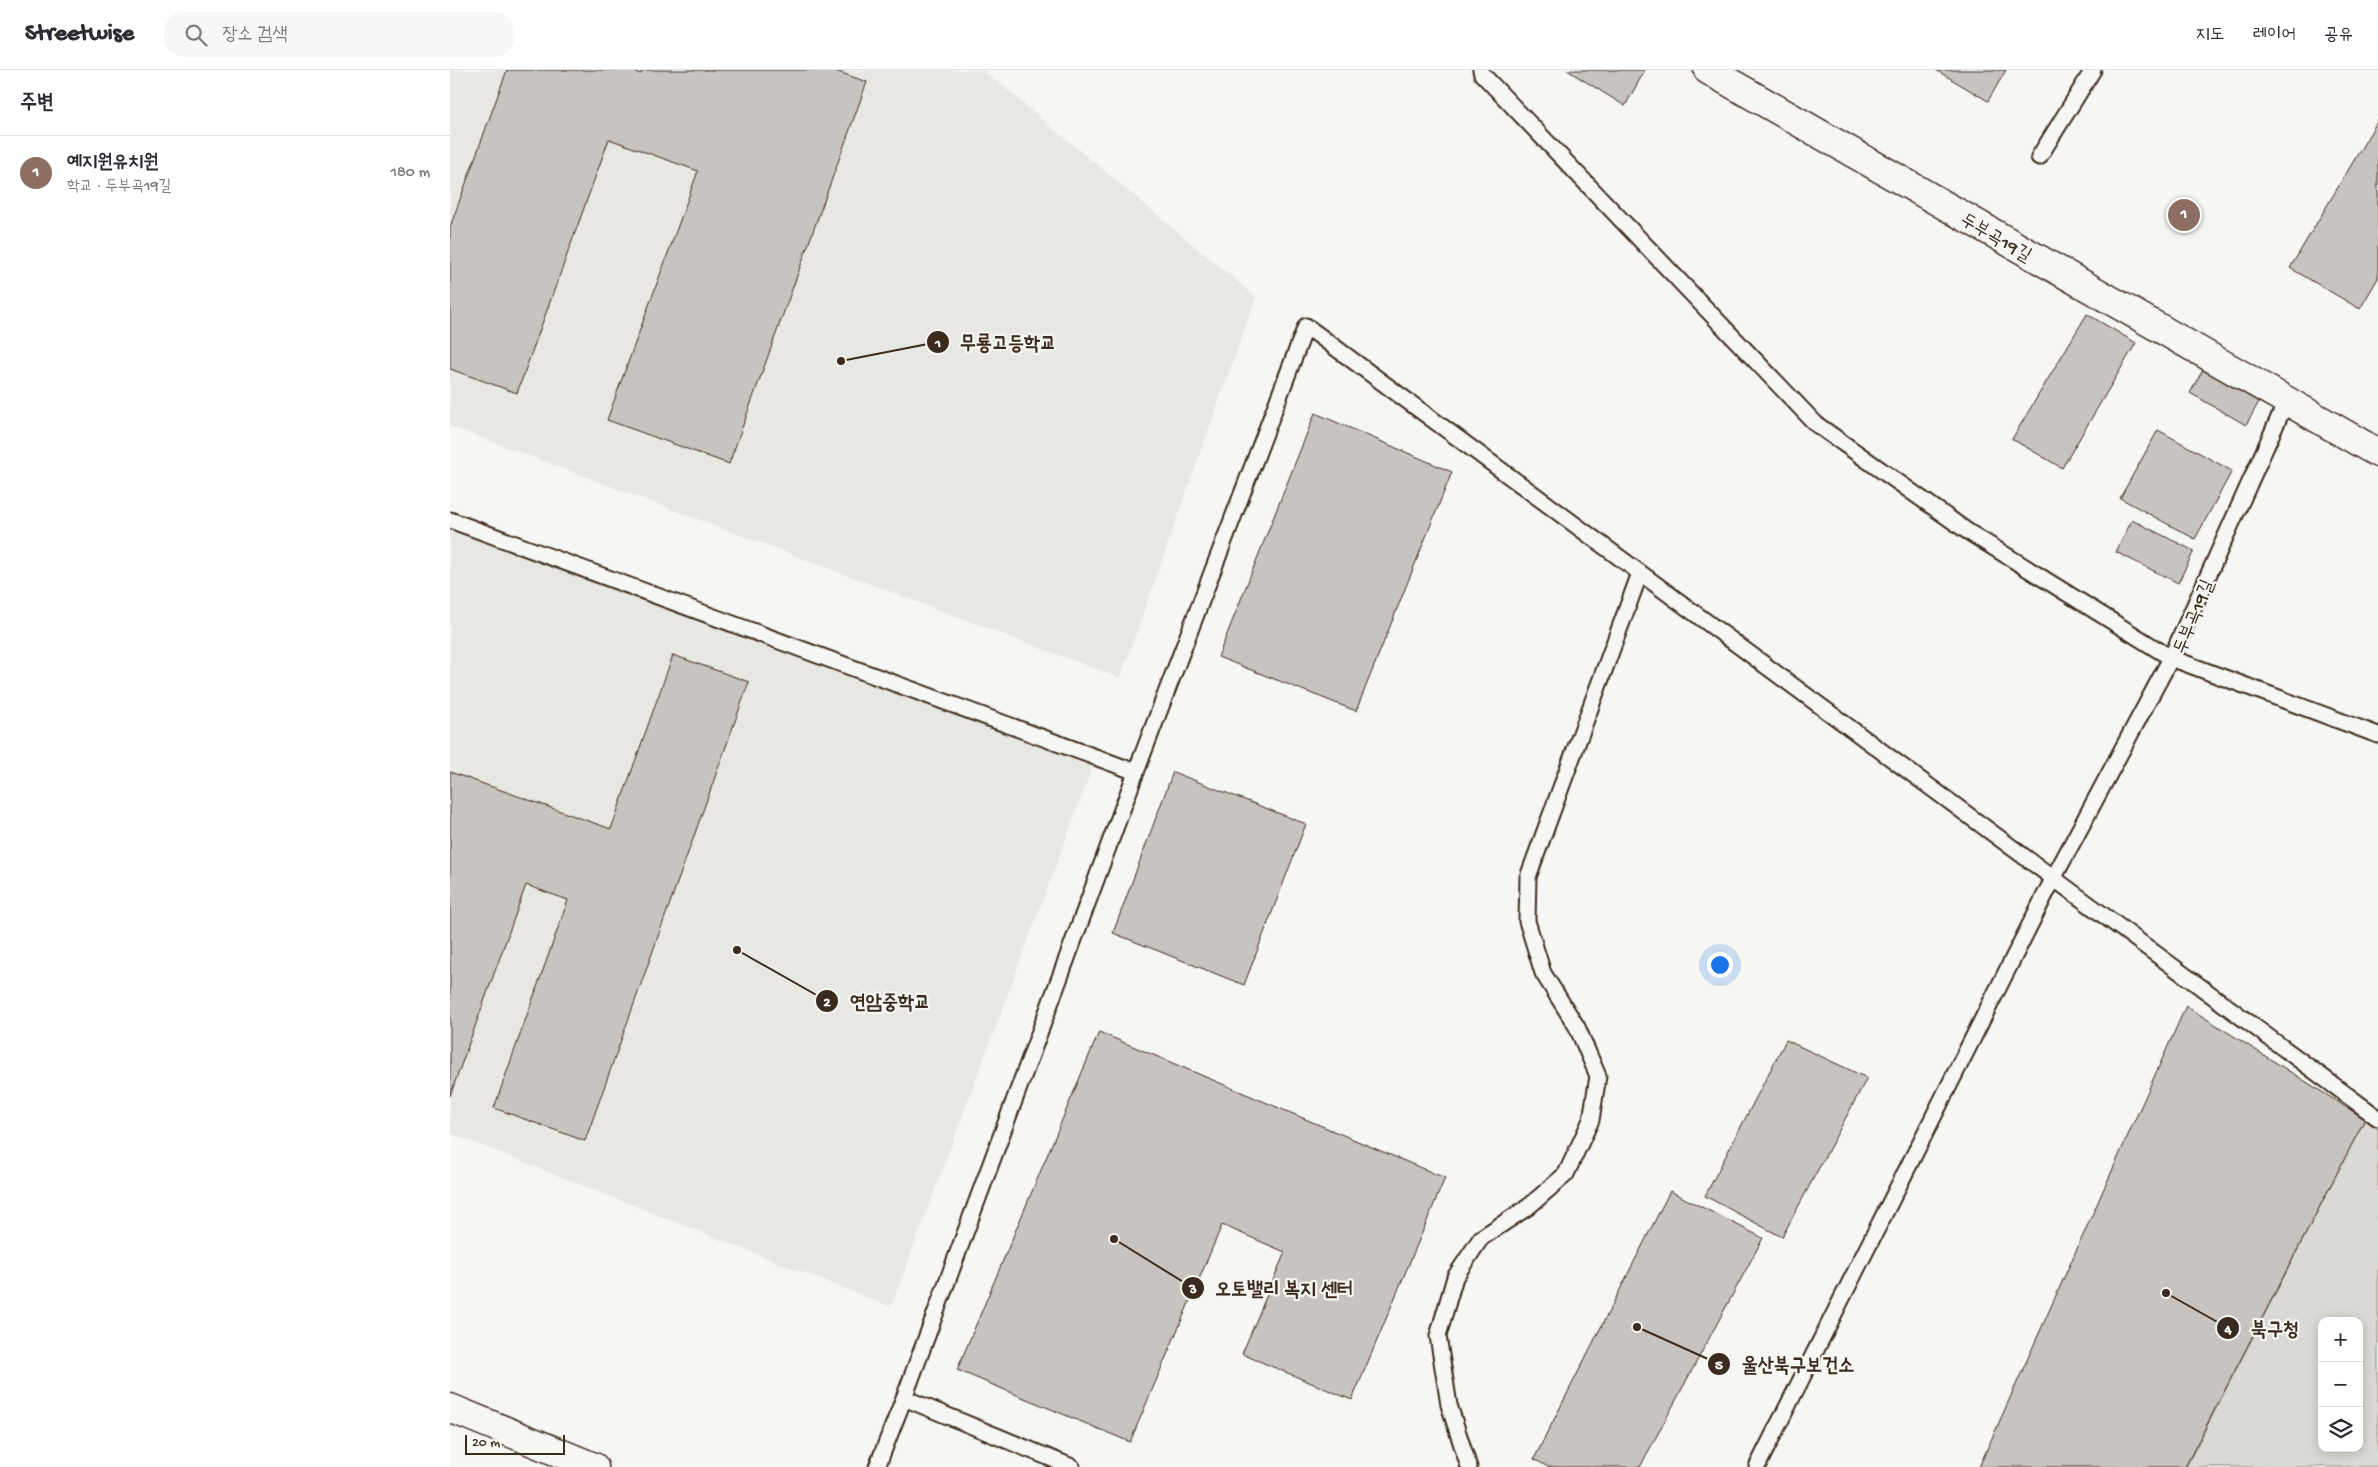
<!DOCTYPE html>
<html lang="ko">
<meta charset="utf-8">
<style>
body{margin:0;font-family:"Gochi Hand","Poor Story",sans-serif;background:#f7f7f7;color:#2b2b33}
.controls{position:absolute;right:15px;bottom:15px;display:grid;overflow:hidden;border-radius:10px;box-shadow:0 2px 12px #0003}
.controls button{width:45px;height:45px;display:grid;place-items:center;padding:0;border:0;border-bottom:1px solid #e1e1e2;background:#fff;color:#2b2b33;font:25px sans-serif}
.scale{position:absolute;left:15px;bottom:12px;width:100px;box-sizing:border-box;padding-left:5px;border:2px solid #3b2a1e;border-top:0;font-size:14px;line-height:18px;white-space:nowrap;color:#3b2a1e;-webkit-text-stroke:4px #f6f6f2;paint-order:stroke}
.you{position:absolute;left:1269px;top:894px;width:18px;height:18px;margin:-12px;border:4px solid #fff;border-radius:50%;background:#1a73e8;box-shadow:0 0 0 8px #1a73e833}
.badge{display:grid;place-items:center;width:32px;height:32px;border-radius:50%;background:#2563eb;color:#fff;font-size:16px;font-weight:700}
.pin{position:absolute;translate:-50% -50%;border:2px solid #fff;box-shadow:0 1px 5px #0006}
.list{margin:0;padding:0;list-style:none}
h2{display:flex;justify-content:space-between;align-items:center;height:65px;margin:0;padding:0 20px;font-size:21px}
h2 small{font-size:16px;font-weight:400;color:#7c7c81}
.list li{display:grid;grid-template-columns:32px 1fr auto;gap:15px;align-items:center;box-sizing:border-box;height:75px;padding:0 20px;border-top:1px solid #e1e1e2}
.list b{display:block;font-size:19px;white-space:nowrap}
.list p{margin:0;font-size:16px;white-space:nowrap;color:#7c7c81}
.list em{font-size:16px;font-style:normal;color:#7c7c81}
.icon{flex:none;width:28px;height:28px;fill:none;stroke:currentColor;stroke-width:2;stroke-linecap:round;stroke-linejoin:round}
.map{position:relative;flex:none;width:1928px;height:1397px;overflow:hidden}
header{display:flex;align-items:center;gap:30px;box-sizing:border-box;height:70px;padding:0 25px;background:#fff;border-bottom:1px solid #e1e1e2}
header strong{font-size:24px}
nav{display:flex;gap:28px;margin-inline-start:auto;font-size:18px}
.search{width:350px;height:45px;background:#f7f7f7;display:flex;align-items:center;gap:12px;box-sizing:border-box;padding:0 18px;border-radius:20px;color:#7c7c81;font-size:19px}
main{display:flex}
aside{flex:1;background:#fff}
.map>svg:first-child{display:block}
</style>
<header>
<strong>Streetwise</strong>
<div class="search"><svg class="icon" aria-label="search" viewBox="0 0 24 24"><circle cx="10" cy="10" r="6"/><path d="M15 15l6 6"/></svg>장소 검색</div>
<nav><a>지도</a><a>레이어</a><a>공유</a></nav>
</header>
<main>
<aside>
<h2>주변<small></small></h2>
<ul class="list">
<li><span class="badge" style="background:#8d6e63">1</span><div><b>예지원유치원</b><p>학교 · 두부곡19길</p></div><em>180 m</em></li>
</ul>
</aside>
<div class="map">
<svg width="1928" height="1397" viewBox="0 0 1928 1397">
<rect width="100%" height="100%" fill="#f6f6f2"/>
<filter id="ink" filterUnits="userSpaceOnUse"><feTurbulence type="fractalNoise" baseFrequency=".02" numOctaves="2"/><feDisplacementMap in="SourceGraphic" scale="10" xChannelSelector="R" yChannelSelector="G"/><feConvolveMatrix kernelMatrix="1 2 1 2 8 2 1 2 1" color-interpolation-filters="sRGB"/></filter>
<g filter="url(#ink)">
<g fill="#e8e7e2">
<path d="M0 0H533L806 227 670 608 0 356Z"/>
<path d="M0 445 643 696 441 1237 0 1063Z"/>
</g>
<path fill="#dad9d3" stroke="#8a8278" fill-rule="evenodd" d="M1915 1049 1928 1059V1397H1736ZM1872 1251H1909V1378H1872Z"/>
<g fill="#c8c3be" stroke="#3b2a1e">
<path d="M57 0H179L191 4 193 0H383L417 12 279 394 157 350 248 101 159 69 67 323 0 299V157Z"/>
<path d="M1117 0H1195L1175 36Z"/>
<path d="M1486 0H1556L1538 31Z"/>
<path d="M1928 50V208L1910 239 1840 198Z"/>
<path d="M1637 244 1686 273 1612 398 1562 369Z"/>
<path d="M1754 298 1810 330 1796 355 1740 323Z"/>
<path d="M865 343 1002 402 906 641 768 587Z"/>
<path d="M1708 360 1782 401 1745 469 1670 428Z"/>
<path d="M1682 450 1744 481 1728 513 1666 482Z"/>
<path d="M223 585 299 612 135 1071 44 1038 118 830 76 815 0 1026V702L161 759Z"/>
<path d="M723 702 856 754 794 915 663 863Z"/>
<path d="M1736 936 1915 1049 1735 1397H1529Z"/>
<path d="M649 962 995 1108 902 1330 792 1284 835 1182 772 1155 680 1372 507 1300Z"/>
<path d="M1336 970 1417 1008 1332 1167 1255 1126Z"/>
<path d="M1220 1121 1313 1168 1190 1397H1098L1084 1389Z"/>
</g>
<g fill="none" stroke-linecap="round" stroke-linejoin="round">
<g stroke="#3b2a1e" stroke-width="19">
<g id="service">
<path d="M1031 0 1032 4 1366 354 1517 461 1721 588 1928 665"/>
<path d="M1589 87 1643 0"/>
<path d="M0 450 686 702 454 1328 622 1397"/>
<path d="M686 702 856 256 1928 1048"/>
<path d="M427 1397 454 1328"/>
<path d="M1019 1397 999 1335 988 1266 1005 1207 1031 1168 1078 1137 1116 1104 1141 1050 1148 1006 1127 957 1093 903 1077 851 1078 807 1190 503"/>
<path d="M1307 1397 1603 809 1721 588 1836 332"/>
</g>
</g>
<g stroke="#3b2a1e" stroke-width="31">
<path id="minor" d="M1258 0 1928 383"/>
</g>
<g stroke="#3b2a1e" stroke-width="31">
<path id="secondary" d="M0 1338 144 1397"/>
</g>
<use href="#service" stroke="#f6f6f2" stroke-width="15"/>
<use href="#minor" stroke="#f6f6f2" stroke-width="28"/>
<use href="#secondary" stroke="#f6f6f2" stroke-width="28"/>
</g>
</g>
<g text-anchor="middle" stroke-width="4.5" stroke-linejoin="round" paint-order="stroke">
<g font-size="19" fill="#3b2a1e" stroke="#f6f6f2">
<text transform="translate(1547 166) rotate(30)" y="7">두부곡19길</text>
<text transform="translate(1742 546) rotate(-68)" y="7">두부곡19길</text>
</g>
</g>
<path fill="none" stroke="#3b2a1e" stroke-width="2" d="M391 291L488 272M287 880L377 931M664 1169L743 1218M1716 1223L1778 1258M1187 1257L1269 1294"/>
<g fill="#3b2a1e" stroke="#f6f6f2" stroke-width="2">
<circle cx="391" cy="291" r="5"/>
<circle cx="287" cy="880" r="5"/>
<circle cx="664" cy="1169" r="5"/>
<circle cx="1716" cy="1223" r="5"/>
<circle cx="1187" cy="1257" r="5"/>
<circle cx="488" cy="272" r="12"/>
<circle cx="377" cy="931" r="12"/>
<circle cx="743" cy="1218" r="12"/>
<circle cx="1778" cy="1258" r="12"/>
<circle cx="1269" cy="1294" r="12"/>
</g>
<g font-size="15" text-anchor="middle" font-weight="bold" fill="#fff">
<text x="488" y="277">1</text>
<text x="377" y="936">2</text>
<text x="743" y="1223">3</text>
<text x="1778" y="1263">4</text>
<text x="1269" y="1299">5</text>
</g>
<g font-size="20" text-anchor="middle" font-weight="bold" fill="#3b2a1e" stroke="#f6f6f2" stroke-width="4.5" stroke-linejoin="round" paint-order="stroke">
<text x="558" y="279">무룡고등학교</text>
<text x="440" y="938">연암중학교</text>
<text x="834" y="1225">오토밸리 복지 센터</text>
<text x="1825" y="1265">북구청</text>
<text x="1348" y="1301">울산북구보건소</text>
</g>
</svg>
<div class="controls">
<button>+</button>
<button>−</button>
<button><svg class="icon" aria-label="layers" viewBox="0 0 24 24"><path d="M12 4l9 5-9 5-9-5zM3 14l9 5 9-5"/></svg></button>
</div>
<div class="scale">20 m</div>
<div class="you"></div>
<div class="pin badge" style="left:1734px;top:145px;background:#8d6e63">1</div>
</div>
</main>
